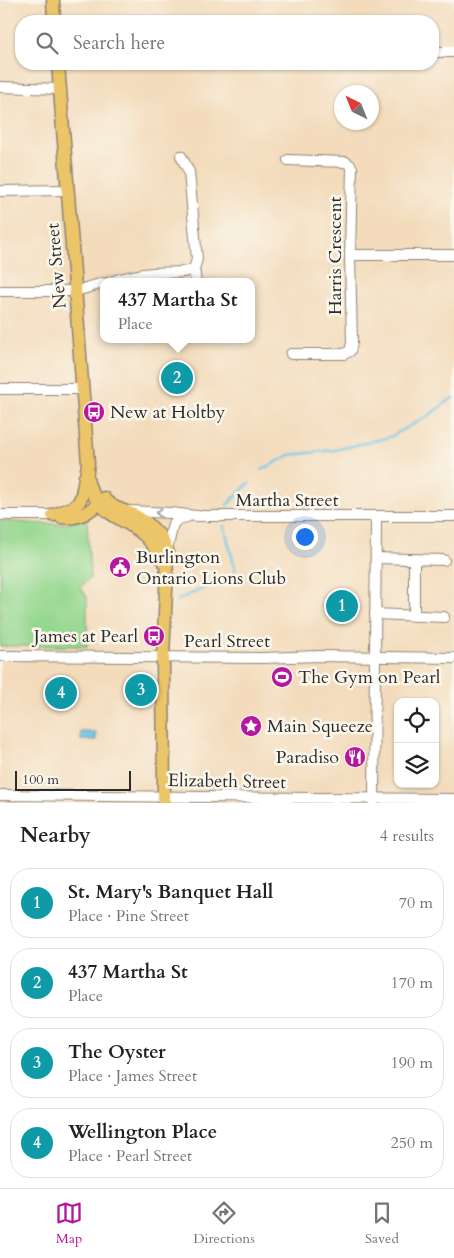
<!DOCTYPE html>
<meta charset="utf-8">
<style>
body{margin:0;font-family:Cardo,serif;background:#f2f2f2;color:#202124}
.controls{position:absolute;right:15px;bottom:15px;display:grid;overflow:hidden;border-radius:10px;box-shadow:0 1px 4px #0004}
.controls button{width:45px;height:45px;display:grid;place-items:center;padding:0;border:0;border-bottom:1px solid #e0e0e0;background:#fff;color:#202124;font:25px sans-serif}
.compass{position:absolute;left:334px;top:85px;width:45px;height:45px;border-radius:50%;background:#fff;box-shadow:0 1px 4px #0004;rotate:317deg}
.scale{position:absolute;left:15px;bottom:12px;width:116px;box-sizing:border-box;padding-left:5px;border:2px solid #2b2b2b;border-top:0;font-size:14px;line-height:18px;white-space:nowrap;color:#2b2b2b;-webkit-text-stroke:4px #fbf7ec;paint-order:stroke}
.you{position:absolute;left:304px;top:536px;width:18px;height:18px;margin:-12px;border:4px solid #fff;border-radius:50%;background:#1a73e8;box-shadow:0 0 0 8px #1a73e833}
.badge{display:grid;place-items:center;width:32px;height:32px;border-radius:50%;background:#b5179e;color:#fff;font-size:16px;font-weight:700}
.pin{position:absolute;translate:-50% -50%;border:2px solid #fff;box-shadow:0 1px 5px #0006}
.popup{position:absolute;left:100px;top:278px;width:155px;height:65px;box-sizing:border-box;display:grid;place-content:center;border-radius:10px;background:#fff;filter:drop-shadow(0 1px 4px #0005);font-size:16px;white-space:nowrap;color:#757577}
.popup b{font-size:19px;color:#202124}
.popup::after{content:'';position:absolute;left:50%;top:100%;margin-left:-10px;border:10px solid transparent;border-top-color:#fff}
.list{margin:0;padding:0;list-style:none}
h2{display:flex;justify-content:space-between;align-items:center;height:65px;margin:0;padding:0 20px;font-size:21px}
h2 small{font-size:16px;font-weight:400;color:#757577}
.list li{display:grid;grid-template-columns:32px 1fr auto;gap:15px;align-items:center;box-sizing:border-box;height:70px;margin:0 10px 10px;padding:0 10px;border:1px solid #e0e0e0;border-radius:20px}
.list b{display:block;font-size:19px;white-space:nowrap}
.list p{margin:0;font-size:16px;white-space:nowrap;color:#757577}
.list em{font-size:16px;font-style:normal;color:#757577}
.icon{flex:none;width:28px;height:28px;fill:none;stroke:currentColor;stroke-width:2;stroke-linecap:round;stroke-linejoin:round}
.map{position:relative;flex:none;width:454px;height:803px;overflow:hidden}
.search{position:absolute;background:#fff;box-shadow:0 1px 4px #0004;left:15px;right:15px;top:15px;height:55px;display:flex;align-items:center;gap:12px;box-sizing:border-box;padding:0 18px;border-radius:20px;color:#757577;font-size:19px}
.sheet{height:385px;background:#fff}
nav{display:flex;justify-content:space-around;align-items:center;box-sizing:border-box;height:70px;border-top:1px solid #e0e0e0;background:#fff;font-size:14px;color:#757577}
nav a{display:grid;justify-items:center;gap:2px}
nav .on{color:#b5179e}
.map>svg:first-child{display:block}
</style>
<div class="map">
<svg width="454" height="803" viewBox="0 0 454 803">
<rect width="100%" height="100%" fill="#fbf7ec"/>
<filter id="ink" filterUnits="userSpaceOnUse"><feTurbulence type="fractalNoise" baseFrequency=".02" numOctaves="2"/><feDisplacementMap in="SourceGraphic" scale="10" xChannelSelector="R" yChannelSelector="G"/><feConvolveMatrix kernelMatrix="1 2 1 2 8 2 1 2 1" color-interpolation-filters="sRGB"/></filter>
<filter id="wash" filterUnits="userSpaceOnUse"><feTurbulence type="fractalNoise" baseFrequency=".0096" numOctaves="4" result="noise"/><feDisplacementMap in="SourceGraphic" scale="20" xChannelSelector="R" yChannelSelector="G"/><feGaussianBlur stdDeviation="1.12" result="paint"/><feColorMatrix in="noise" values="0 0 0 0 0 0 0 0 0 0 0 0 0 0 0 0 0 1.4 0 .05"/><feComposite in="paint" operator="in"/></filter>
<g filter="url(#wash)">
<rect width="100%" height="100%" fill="#f3dbbb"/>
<path fill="#95d78f" stroke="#60815d" d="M87 519 90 578 80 587 87 597V646H0V521C27 522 61 528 87 519Z"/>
<rect fill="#6ac3e7" stroke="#4a7789" x="81" y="732" width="15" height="8"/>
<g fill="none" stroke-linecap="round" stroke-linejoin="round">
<g stroke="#6ac3e7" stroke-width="2.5">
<path d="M262 470 290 455 335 450 390 437 428 416 448 401 454 398"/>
<path d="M227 505 249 483"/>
<path d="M178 600 206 587 232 578 235 568 224 526"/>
</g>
</g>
</g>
<g filter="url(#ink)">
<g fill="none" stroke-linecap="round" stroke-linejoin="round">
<g stroke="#8f8373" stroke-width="12">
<g id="minor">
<path d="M433 52H454"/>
<path d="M0 87 60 89"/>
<path d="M181 156 189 172 197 259 194 269 196 282"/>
<path d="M288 160 346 162 350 165 352 168 350 255 352 343 350 351 344 354H291"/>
<path d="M0 191 67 190"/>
<path d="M350 255H454"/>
<path d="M110 282C123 278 138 274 152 273 167 271 180 275 194 269"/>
<path d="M0 291H76L103 283"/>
<path d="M0 389H83"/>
<path d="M128 511 171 513 196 516H454"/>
<path d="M0 515H53"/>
<path d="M167 550 173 524 178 519 187 517"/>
<path d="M376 558 444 560"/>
<path d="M375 614 444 617"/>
<path d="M414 616V560"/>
<path d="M0 656 262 658 319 656 454 658"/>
<path d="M0 795C151 796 303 799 454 799"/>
<path d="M374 803 376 516"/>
</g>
</g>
<g stroke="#8f8373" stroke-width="15">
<g id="major">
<path d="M53 0 54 21"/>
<path d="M58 64C68 197 79 331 88 464 86 474 86 481 91 490 104 517 123 517 143 534 153 542 158 555 166 565"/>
<path d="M109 503 114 507 134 515 147 523 160 536 167 550 166 590 163 657 164 803"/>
<path d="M53 515C81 506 81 505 85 477"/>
<path d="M61 517C80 520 91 511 104 498"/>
</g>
</g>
<use href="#minor" stroke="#fff" stroke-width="10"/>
<use href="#major" stroke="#ecc569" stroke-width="12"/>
</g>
<defs><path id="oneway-chevron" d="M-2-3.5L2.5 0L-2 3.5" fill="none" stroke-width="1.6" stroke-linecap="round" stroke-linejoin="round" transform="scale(1.25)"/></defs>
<use stroke="#a0a0a0" href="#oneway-chevron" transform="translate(159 513) rotate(-179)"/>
</g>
<defs>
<g id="bus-disc" transform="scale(1.125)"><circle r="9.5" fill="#b5179e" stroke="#fbf7ec"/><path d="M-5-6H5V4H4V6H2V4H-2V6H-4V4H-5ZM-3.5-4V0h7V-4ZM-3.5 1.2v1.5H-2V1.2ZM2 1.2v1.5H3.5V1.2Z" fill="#fff"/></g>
<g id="civic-disc" transform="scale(1.125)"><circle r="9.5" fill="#b5179e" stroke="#fbf7ec"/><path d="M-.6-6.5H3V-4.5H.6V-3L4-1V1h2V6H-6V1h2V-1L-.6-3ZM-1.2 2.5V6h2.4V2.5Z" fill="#fff"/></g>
<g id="stadium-disc" transform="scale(1.125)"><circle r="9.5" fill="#b5179e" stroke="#fbf7ec"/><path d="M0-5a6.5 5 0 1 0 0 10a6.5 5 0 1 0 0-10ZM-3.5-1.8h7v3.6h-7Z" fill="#fff"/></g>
<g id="sight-disc" transform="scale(1.125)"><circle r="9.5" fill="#b5179e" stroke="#fbf7ec"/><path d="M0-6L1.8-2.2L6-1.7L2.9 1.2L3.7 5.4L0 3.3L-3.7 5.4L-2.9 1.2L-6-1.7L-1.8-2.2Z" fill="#fff"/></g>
<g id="restaurant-disc" transform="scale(1.125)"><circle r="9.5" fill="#b5179e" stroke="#fbf7ec"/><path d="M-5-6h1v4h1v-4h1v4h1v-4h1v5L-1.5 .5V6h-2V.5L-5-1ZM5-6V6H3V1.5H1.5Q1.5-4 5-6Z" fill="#fff"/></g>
</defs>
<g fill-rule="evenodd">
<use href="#bus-disc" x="94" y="412"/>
<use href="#civic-disc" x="120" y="567"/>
<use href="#bus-disc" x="154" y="636"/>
<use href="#stadium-disc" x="282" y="677"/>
<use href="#sight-disc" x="251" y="726"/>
<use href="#restaurant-disc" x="355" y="757"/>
</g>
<g text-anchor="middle" stroke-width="5" stroke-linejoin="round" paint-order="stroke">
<g font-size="18" fill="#2b2b2b" stroke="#fbf7ec">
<text transform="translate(335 256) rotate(-90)" y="6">Harris Crescent</text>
<text transform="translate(56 266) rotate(-95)" y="6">New Street</text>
<text x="287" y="506">Martha Street</text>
<text x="227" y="647">Pearl Street</text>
<text transform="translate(227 781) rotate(1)" y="6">Elizabeth Street</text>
</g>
<g font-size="18" fill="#2b2b2b" stroke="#fbf7ec" text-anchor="start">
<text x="110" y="418">New at Holtby</text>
<text x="136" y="563">Burlington<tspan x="136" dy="21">Ontario Lions Club</tspan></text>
<text x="138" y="642" text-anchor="end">James at Pearl</text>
<text x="298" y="683">The Gym on Pearl</text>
<text x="267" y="732">Main Squeeze</text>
<text x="339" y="763" text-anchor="end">Paradiso</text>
</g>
</g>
</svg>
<div class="controls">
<button><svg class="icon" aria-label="locate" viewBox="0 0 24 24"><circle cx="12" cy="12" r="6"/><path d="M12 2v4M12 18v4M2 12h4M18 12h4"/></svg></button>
<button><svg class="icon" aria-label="layers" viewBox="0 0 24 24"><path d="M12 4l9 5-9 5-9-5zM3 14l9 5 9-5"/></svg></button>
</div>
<svg class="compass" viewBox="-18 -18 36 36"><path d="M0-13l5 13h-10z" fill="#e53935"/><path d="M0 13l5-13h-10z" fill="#757577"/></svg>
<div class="scale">100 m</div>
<div class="you"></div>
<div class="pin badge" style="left:342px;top:606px;background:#0f9aa8">1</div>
<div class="pin badge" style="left:177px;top:378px;background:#0f9aa8">2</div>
<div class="popup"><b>437 Martha St</b>Place</div>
<div class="pin badge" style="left:141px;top:690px;background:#0f9aa8">3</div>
<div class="pin badge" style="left:61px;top:693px;background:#0f9aa8">4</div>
<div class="search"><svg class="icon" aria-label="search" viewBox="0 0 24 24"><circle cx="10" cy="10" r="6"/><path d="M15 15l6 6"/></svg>Search here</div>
</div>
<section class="sheet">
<h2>Nearby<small>4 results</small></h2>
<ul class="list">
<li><span class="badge" style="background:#0f9aa8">1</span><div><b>St. Mary's Banquet Hall</b><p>Place · Pine Street</p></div><em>70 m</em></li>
<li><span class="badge" style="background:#0f9aa8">2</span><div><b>437 Martha St</b><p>Place</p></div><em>170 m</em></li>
<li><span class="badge" style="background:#0f9aa8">3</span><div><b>The Oyster</b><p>Place · James Street</p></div><em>190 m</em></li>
<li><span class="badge" style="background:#0f9aa8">4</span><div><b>Wellington Place</b><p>Place · Pearl Street</p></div><em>250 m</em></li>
</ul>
</section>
<nav>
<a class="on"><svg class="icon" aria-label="map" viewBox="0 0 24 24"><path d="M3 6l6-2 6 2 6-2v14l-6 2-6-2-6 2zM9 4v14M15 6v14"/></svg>Map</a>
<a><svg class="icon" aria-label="directions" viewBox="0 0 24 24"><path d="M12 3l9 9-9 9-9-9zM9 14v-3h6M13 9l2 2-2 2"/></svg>Directions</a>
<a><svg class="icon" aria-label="saved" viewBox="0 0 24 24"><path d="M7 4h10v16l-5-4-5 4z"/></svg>Saved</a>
</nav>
